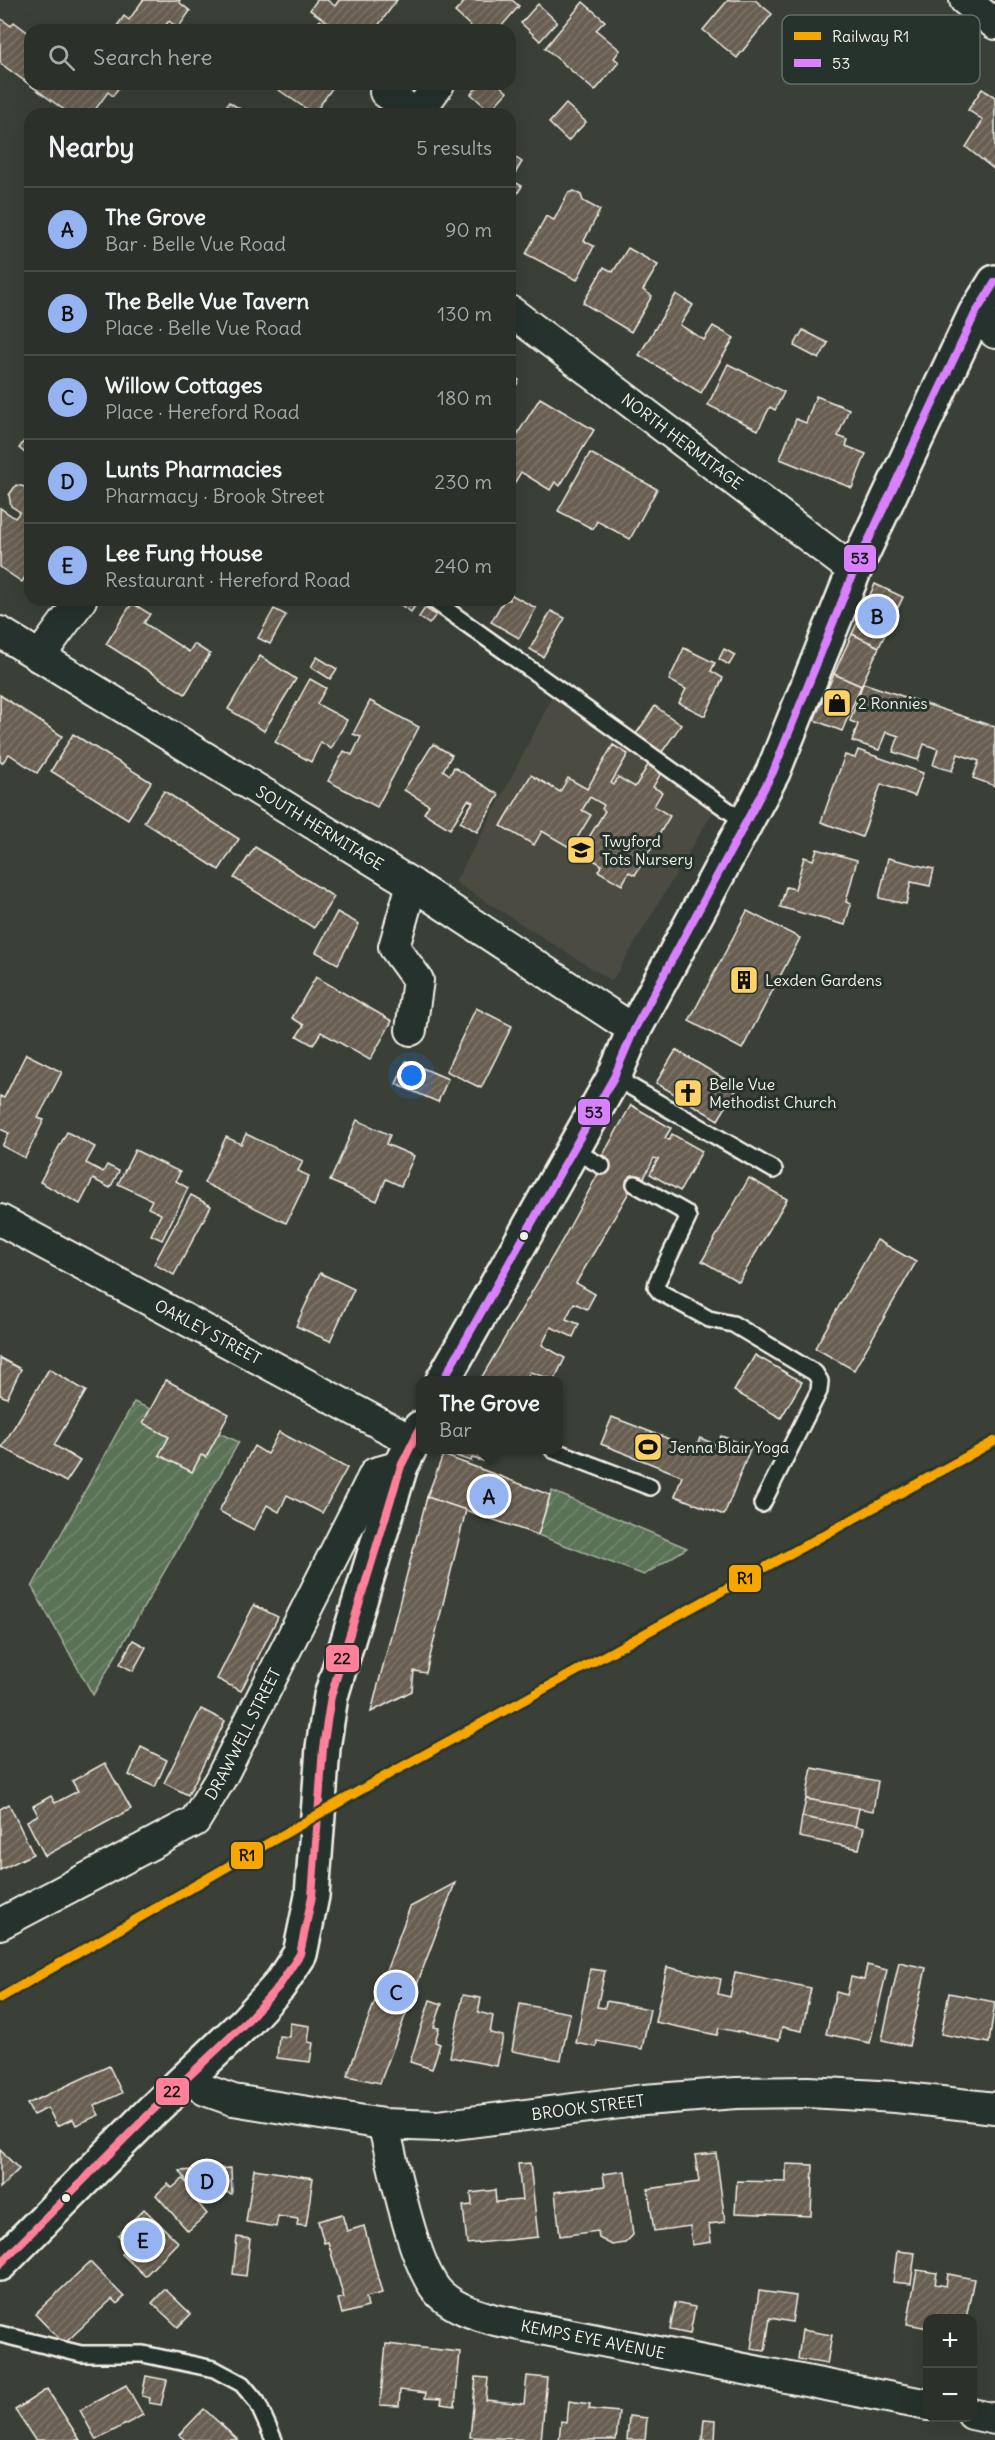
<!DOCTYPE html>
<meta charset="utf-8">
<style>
body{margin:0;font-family:Delius,sans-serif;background:#383c36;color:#f1f3f6}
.controls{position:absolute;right:18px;bottom:18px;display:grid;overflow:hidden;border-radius:12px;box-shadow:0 6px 24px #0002}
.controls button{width:54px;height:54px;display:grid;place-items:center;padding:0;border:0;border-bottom:2px solid #484b47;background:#2c302a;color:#f1f3f6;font:30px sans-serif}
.you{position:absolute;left:412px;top:1076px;width:21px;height:21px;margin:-15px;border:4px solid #fff;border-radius:50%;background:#1a73e8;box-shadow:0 0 0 9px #1a73e833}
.badge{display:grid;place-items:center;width:39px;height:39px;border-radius:50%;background:#95b2f1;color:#111;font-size:20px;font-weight:700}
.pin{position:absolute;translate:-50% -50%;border:3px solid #fff;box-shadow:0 2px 6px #0006}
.popup{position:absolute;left:416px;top:1376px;width:147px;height:78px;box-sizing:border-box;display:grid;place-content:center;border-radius:12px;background:#2c302a;filter:drop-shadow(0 2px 4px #0005);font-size:20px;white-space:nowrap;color:#a6a9a8}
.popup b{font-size:22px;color:#f1f3f6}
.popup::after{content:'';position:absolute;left:50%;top:100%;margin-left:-12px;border:12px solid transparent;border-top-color:#2c302a}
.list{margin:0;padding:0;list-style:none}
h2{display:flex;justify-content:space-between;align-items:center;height:78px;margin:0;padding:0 24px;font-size:26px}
h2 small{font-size:20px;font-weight:400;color:#a6a9a8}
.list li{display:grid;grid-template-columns:39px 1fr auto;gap:18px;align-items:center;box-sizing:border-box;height:84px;padding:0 24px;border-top:2px solid #484b47}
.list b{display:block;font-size:22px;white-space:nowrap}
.list p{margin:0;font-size:20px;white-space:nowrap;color:#a6a9a8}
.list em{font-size:20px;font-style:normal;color:#a6a9a8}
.icon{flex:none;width:33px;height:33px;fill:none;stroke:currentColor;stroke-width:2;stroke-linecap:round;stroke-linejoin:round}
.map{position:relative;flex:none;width:995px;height:2440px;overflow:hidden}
.search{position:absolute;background:#2c302a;box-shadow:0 6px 24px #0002;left:24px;top:24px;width:492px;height:66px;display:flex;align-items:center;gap:15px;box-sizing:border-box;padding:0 21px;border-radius:18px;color:#a6a9a8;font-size:22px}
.panel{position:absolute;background:#2c302a;box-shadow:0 6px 24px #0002;left:24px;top:108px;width:492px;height:498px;border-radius:18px}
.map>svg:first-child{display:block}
</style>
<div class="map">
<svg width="995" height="2440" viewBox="0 0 995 2440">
<defs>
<pattern id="garden-furrows" width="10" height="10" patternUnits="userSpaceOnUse" patternTransform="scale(1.5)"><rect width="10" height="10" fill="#5a7256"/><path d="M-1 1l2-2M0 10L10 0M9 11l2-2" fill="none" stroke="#72876e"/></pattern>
<pattern id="building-hatch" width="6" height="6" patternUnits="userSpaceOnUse" patternTransform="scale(1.5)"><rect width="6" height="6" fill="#675e51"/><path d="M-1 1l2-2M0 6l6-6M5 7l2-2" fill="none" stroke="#7d766a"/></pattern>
</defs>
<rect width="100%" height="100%" fill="#3a4038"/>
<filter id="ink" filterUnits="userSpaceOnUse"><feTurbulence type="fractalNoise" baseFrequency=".0167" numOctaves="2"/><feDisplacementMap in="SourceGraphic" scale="12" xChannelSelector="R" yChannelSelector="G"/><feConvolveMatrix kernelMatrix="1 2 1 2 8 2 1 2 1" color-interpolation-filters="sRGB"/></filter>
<g filter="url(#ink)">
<path fill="#4b4c43" d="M553 696 714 810 612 981 455 882 490 819Z"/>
<g fill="url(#garden-furrows)" stroke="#a7b29f" stroke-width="1.5">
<path d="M134 1402 150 1409 143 1423 169 1437 159 1455 192 1472 201 1455 206 1457 219 1433 239 1442 93 1695 32 1587Z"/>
<path d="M552 1491 687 1548 644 1575 538 1535Z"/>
</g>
<g fill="url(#building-hatch)" stroke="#f4f1e8" stroke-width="1.5">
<path d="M143 0H180L179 2 190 11 178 28 169 21 162 30H114L124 16 129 20Z"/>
<path d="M317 0H327L335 6 339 0H397L375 30H339L310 10Z"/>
<path d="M466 0H512L519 6 498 30H475L455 12Z"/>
<path d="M728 0H755L772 14 737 58 703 30Z"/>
<path d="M583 2 605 21 596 30 620 50 614 58 619 62 595 91 545 48Z"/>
<path d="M538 4 557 22 540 41 521 23Z"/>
<path d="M0 18 11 26 14 22 30 34V84H121L113 96 108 92 92 114H70L0 63Z"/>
<path d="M320 20 334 30H312Z"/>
<path d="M270 84H335L314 114Z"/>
<path d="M480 84H498L507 92 490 111 471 94Z"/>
<path d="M982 89 995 97V170L966 147 983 120 968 110Z"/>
<path d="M229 102 248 114H221Z"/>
<path d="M566 104 586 122 568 141 549 123Z"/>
<path d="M510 154 522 162 511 180 522 186 510 205Z"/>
<path d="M574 191 581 195 583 201 600 210 584 241 594 246 577 280 526 254 546 216 554 220 568 193Z"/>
<path d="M628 248 658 265 643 290 652 296 631 332 583 303 604 267 613 272Z"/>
<path d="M676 294 693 305 680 325 704 340 713 326 734 338 701 393 639 355Z"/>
<path d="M803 330 828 343 819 359 794 346Z"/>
<path d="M728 364 784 392 775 410 770 407 758 430 708 405Z"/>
<path d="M510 376 519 380 510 397Z"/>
<path d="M816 396 849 409 838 436 848 440 846 446 866 454 852 488 780 459 796 419 806 423Z"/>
<path d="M540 398 594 430 560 486 555 482 550 490 521 472 512 487 510 486V446Z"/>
<path d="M30 433V457L19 448Z"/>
<path d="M590 453 657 489 630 539 597 521 593 529 558 511Z"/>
<path d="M16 485 30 488V569L22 582 0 567V508L15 518 20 512 11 506 9 495Z"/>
<path d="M875 584 903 597 879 647 852 634Z"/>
<path d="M510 594 536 608 519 638 491 622 504 600H510Z"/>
<path d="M405 600 417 603 411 612 401 605Z"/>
<path d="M132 603 150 614 144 623 189 652 194 644 210 654 185 694 106 644Z"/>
<path d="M425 608 436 615 429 624 419 617Z"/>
<path d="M274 609 286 615 270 644 258 638Z"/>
<path d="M551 611 565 618 543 657 530 649Z"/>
<path d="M852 634 879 647 861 686 834 674Z"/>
<path d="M684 648 715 663 711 671 723 678 705 716 679 703 686 689 669 680Z"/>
<path d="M724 649 735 655 729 665 719 659Z"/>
<path d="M260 656 296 679 264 731 228 709Z"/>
<path d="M317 657 337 669 330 679 311 667Z"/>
<path d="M834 674 861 686 842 731 814 720Z"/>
<path d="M310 679 326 688 317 704 347 720 331 749 321 742 311 762 275 742Z"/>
<path d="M863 683 995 727V786L973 778 979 761 958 754 952 771 933 765 938 749 924 744 918 760 893 752 899 736 886 732 879 750 852 741 858 724 850 721Z"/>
<path d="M0 695 62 736 37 773 9 754 2 763 0 761Z"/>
<path d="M370 701 419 727 377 807 328 781 344 751 352 755 361 737 353 734Z"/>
<path d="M655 706 681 725 662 752 636 734Z"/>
<path d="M73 734 151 782 128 819 51 771Z"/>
<path d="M433 744 452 755 443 770 450 775 454 767 499 795 477 832 460 822 473 802 468 800 450 829 424 813 429 805 404 790Z"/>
<path d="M613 745 628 754 611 783 614 785 618 777 635 787 648 765 661 773 653 787 662 792 654 806 670 816 635 875 629 872 622 885 598 871 602 865 580 852 605 811 602 809 604 805 590 797 582 810 591 815 571 848 542 831 534 845 501 826 531 775 560 792 568 778 587 789Z"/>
<path d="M858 750 923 773 915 796 881 784 862 837 821 822 845 755 855 758Z"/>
<path d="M164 791 239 839 219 870 144 822Z"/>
<path d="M255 847 334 897 314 928 234 878Z"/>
<path d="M817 849 857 860 846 902 851 904 845 925 780 907 786 887 795 889 804 857 813 860Z"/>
<path d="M888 858 934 869 930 886 911 882 906 904 879 898Z"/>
<path d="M747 911 800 938 742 1049 689 1021Z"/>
<path d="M337 912 359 924 338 964 316 952Z"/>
<path d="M316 977 392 1021 370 1060 321 1032 313 1045 297 1036 304 1025 292 1018Z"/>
<path d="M476 1008 512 1026 481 1088 446 1071Z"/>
<path d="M676 1050 738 1087 718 1120 656 1083Z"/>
<path d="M26 1054 62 1072 38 1118 44 1120 25 1158 2 1146 9 1133 0 1129V1096L4 1098Z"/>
<path d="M406 1061 448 1079 438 1102 396 1084Z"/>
<path d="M631 1105 671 1128 665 1138 669 1140 672 1134 702 1151 680 1191 650 1174 658 1159 654 1158 644 1178 639 1175 576 1283 595 1294 587 1309 574 1303 566 1319 579 1324 573 1337 551 1327 542 1345 565 1358 554 1380 530 1372 526 1380H480L563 1239 607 1157 603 1155Z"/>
<path d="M357 1120 390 1135 386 1144 414 1156 401 1186 386 1179 377 1201 330 1181Z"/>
<path d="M67 1132 95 1147 86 1163 103 1172 107 1165 119 1171 110 1188 93 1179 80 1204 40 1182Z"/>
<path d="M246 1134 303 1161 298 1171 309 1176 286 1223 204 1183 226 1137 241 1144Z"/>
<path d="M135 1150 180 1172 176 1181 188 1188 162 1240 151 1235 161 1214 148 1208 152 1200 118 1184Z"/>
<path d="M749 1178 787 1199 739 1282 702 1261Z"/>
<path d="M191 1195 211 1206 174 1275 154 1264Z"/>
<path d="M877 1240 916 1262 854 1370 815 1348Z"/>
<path d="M320 1273 354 1289 330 1341 296 1326Z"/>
<path d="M755 1355 802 1382 781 1418 734 1391Z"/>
<path d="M0 1358 21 1369 7 1398 0 1395Z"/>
<path d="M49 1369 86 1391 54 1445 80 1461 66 1482 2 1447Z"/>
<path d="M166 1380 229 1414 206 1457 201 1455 192 1472 159 1455 169 1437 143 1423Z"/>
<path d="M612 1417 695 1449 700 1438 717 1445 721 1436 751 1447 724 1515 675 1496 682 1476 601 1444Z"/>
<path d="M279 1432 347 1468 322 1513 287 1495 279 1512 267 1505 254 1530 219 1511 254 1446 267 1454Z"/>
<path d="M445 1450H488L484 1461 472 1458 471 1461 444 1452Z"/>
<path d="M443 1455 550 1495 538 1535 427 1497Z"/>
<path d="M427 1497 466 1510 426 1673 414 1671 412 1691 371 1712Z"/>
<path d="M254 1605 278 1617 241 1691 217 1679Z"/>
<path d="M133 1640 146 1647 133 1671 120 1664Z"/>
<path d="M201 1709 225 1721 188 1795 164 1783Z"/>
<path d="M141 1747 167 1760 155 1787 129 1775Z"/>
<path d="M105 1763 131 1809 45 1856 27 1821 38 1815 33 1806 51 1796 55 1803 78 1791 72 1781Z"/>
<path d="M812 1768 878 1781 873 1811 806 1799Z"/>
<path d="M806 1799 859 1808 855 1827 802 1817Z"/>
<path d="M9 1804 33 1854 0 1870V1809Z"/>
<path d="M802 1817 864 1828 859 1849 799 1837Z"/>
<path d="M455 1883 380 2083 347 2076 410 1907Z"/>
<path d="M899 1962 926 1968 909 2046 882 2040Z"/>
<path d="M867 1965 887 1970 870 2043 826 2034 836 1992 847 1995 851 1977 864 1980Z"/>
<path d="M667 1967 721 1979 718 1994 730 1997 735 1972 811 1988 802 2031 782 2027 779 2040 719 2028 717 2035 655 2022Z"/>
<path d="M590 1969 605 1971 597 2007 605 2008 606 2001 650 2009 642 2049 597 2041 596 2047 576 2043Z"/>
<path d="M949 1993 995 2002 989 2043 941 2034Z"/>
<path d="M463 1995 481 1998 478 2012 493 2016 490 2033 503 2036 497 2066 450 2057Z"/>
<path d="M430 2000 442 2004 434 2027 439 2028 435 2042 440 2044 432 2069 410 2062Z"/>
<path d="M520 2004 570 2013 561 2060 512 2051Z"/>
<path d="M290 2023 310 2026 308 2042 313 2043 310 2062 277 2058 279 2036 289 2037Z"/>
<path d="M109 2066 122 2093 94 2106 99 2115 76 2125 73 2119 57 2126 48 2108 33 2115 27 2104Z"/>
<path d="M0 2150 19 2169 0 2188Z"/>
<path d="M716 2153 725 2222 709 2224 711 2242 692 2245 690 2226 654 2231 648 2189 699 2182 695 2155Z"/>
<path d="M530 2163 538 2237 467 2244 463 2206 472 2205 471 2193 495 2190 496 2202 522 2200 518 2164Z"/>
<path d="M786 2164 813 2165 811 2216 735 2213 737 2181 786 2182Z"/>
<path d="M231 2168 232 2194 222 2191 202 2204 180 2171Z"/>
<path d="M254 2169 313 2178 306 2226 297 2225 298 2219 278 2216 276 2227 246 2222Z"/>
<path d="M625 2171 633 2235 625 2243 612 2245 599 2238 598 2231 560 2236 555 2192 605 2186 603 2174Z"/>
<path d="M183 2179 202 2200 198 2203 207 2214 188 2231 156 2195 168 2184 172 2188Z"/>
<path d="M144 2209 178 2242 145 2276 122 2254 130 2247 118 2235Z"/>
<path d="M342 2214 347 2231 364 2226 382 2293 366 2297 368 2307 342 2314 338 2299 344 2298 328 2242 324 2243 318 2221Z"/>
<path d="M237 2237 250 2239 246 2276 233 2274Z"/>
<path d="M897 2251 915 2253 911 2284 893 2282Z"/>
<path d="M90 2262 124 2297 117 2304 112 2299 64 2344 35 2314Z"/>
<path d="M917 2270 937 2273 935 2284 946 2286 948 2274 974 2279 966 2318H928V2328L907 2324Z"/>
<path d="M165 2289 191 2314 178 2327 152 2303Z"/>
<path d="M759 2291 796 2296 792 2322 770 2318 765 2351 751 2349Z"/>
<path d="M675 2303 695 2307 690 2334 670 2330Z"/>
<path d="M802 2330 832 2335 827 2364 798 2359Z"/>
<path d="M386 2344 460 2352 455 2406 441 2404 442 2399 425 2398 426 2393 400 2390 399 2406 380 2405Z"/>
<path d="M146 2376 167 2380 161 2405 149 2403 150 2398 142 2396Z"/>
<path d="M527 2376 547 2378 541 2440 470 2437 476 2377 488 2378 486 2400 524 2404Z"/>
<path d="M126 2385 143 2415 96 2440 80 2410Z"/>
<path d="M47 2389 80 2440H35L15 2410Z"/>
<path d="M569 2401 590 2404 589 2409 619 2412 616 2440H559L561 2421 567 2422Z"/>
<path d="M204 2409 238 2440H185L179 2435Z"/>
<path d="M629 2416 647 2418 645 2440H627Z"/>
<path d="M704 2419 716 2420 715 2440H702Z"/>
</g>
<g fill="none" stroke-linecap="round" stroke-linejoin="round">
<g stroke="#f4f1e8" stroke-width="20">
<g id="lane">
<path d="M433 600 746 823"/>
<path d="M614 1077 774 1170"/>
<path d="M573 1150 602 1166"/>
<path d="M635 1184 686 1213 688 1218 657 1282 656 1287 660 1292 709 1319 733 1324 815 1373 820 1381 819 1391 762 1504"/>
<path d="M553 1450 650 1487"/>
<path d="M0 2334 81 2354H143L214 2369 242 2384 257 2402 274 2440"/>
</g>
</g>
<g stroke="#f4f1e8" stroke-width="34">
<g id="street">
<path d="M965 0 995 24"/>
<path d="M385 92 416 114"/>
<path d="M417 114 439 84"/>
<path id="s1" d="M510 311 854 571"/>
<path d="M975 314 995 333"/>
<path id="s2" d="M0 632 412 884 634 1030"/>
<path d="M39 657 81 600"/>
<path d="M411 1030 418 980 394 947 412 884"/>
<path id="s3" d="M0 1220 414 1442"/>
<path id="s4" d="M0 1924 195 1821 221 1778 375 1473 401 1466"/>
<path id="s5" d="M187 2077 205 2090 233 2100 383 2124 438 2126 644 2100 736 2093 808 2092 896 2097 995 2108"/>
<path id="s6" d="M383 2124C394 2164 413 2269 441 2295 457 2309 475 2314 495 2320L928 2405"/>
<path d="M972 2414 995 2419"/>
</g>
</g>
<g stroke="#f4f1e8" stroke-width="38">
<g id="secondary">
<path d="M443 1380 614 1077 634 1030 773 772 854 571 975 314 995 282"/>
<path d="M0 2264 152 2111 246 2022 279 1986 300 1954 312 1896 323 1748 331 1696 401 1466 420 1428"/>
</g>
</g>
<use href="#lane" stroke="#26332d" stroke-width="15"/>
<use href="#street" stroke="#26332d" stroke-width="30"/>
<use href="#secondary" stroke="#26332d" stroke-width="33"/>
<g stroke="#26332d" stroke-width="12">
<path id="bus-1" d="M443 1380 614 1077 634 1030 773 772 854 571 975 314 995 282"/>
</g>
<g stroke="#26332d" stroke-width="12">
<path id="bus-2" d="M0 2264 152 2111 246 2022 279 1986 300 1954 312 1896 323 1748 331 1696 401 1466 420 1428"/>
</g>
<use href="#bus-1" stroke="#d880ff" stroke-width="8"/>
<use href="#bus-2" stroke="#ff8098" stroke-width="8"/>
<g stroke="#26332d" stroke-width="14">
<path id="rail-1" d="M0 1998 371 1784 995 1441"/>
</g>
<use href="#rail-1" stroke="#f7a600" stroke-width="9"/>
</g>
</g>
<defs>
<g id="shop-square" transform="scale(1.5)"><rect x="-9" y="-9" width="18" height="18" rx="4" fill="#ffd166" stroke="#26332d"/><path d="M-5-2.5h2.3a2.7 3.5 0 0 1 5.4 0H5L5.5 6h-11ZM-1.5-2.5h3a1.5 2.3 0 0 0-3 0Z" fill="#111"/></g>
<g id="school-square" transform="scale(1.5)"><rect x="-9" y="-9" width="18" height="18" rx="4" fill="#ffd166" stroke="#26332d"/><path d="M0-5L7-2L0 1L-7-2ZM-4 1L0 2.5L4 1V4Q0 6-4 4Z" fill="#111"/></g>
<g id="building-square" transform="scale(1.5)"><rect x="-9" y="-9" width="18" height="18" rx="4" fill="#ffd166" stroke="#26332d"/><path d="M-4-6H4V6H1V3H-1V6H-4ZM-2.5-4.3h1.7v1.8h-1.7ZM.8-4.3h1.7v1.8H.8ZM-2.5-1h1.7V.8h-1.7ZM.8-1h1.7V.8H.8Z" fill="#111"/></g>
<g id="church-square" transform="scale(1.5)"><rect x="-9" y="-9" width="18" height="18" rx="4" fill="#ffd166" stroke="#26332d"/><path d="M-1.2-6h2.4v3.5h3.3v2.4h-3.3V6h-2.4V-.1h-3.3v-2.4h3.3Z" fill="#111"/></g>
<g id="stadium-square" transform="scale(1.5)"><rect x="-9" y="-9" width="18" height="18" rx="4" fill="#ffd166" stroke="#26332d"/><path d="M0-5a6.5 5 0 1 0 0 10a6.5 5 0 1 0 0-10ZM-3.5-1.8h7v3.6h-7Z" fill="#111"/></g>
</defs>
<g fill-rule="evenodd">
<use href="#shop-square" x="837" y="703"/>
<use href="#school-square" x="581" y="850"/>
<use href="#building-square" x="744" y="980"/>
<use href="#church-square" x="688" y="1093"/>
<use href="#stadium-square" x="648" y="1447"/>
</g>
<g fill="#f4f1e8" stroke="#26332d" stroke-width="2">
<circle cx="524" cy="1236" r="5"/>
<circle cx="66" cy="2198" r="5"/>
</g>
<g text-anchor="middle" stroke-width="6" stroke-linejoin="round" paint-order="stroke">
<g font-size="16" fill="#f4f1e8" stroke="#26332d">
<text dy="6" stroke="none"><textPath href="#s1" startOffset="216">NORTH HERMITAGE</textPath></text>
<text dy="6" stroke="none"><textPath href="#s2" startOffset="375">SOUTH HERMITAGE</textPath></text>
<text dy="6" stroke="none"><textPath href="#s3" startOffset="236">OAKLEY STREET</textPath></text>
<text dy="6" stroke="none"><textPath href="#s4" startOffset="320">DRAWWELL STREET</textPath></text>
<text dy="6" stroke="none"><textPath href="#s5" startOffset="410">BROOK STREET</textPath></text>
<text dy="6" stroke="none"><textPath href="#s6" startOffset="342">KEMPS EYE AVENUE</textPath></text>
</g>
<g font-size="16" fill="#f4f1e8" stroke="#26332d" text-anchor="start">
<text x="858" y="709">2 Ronnies</text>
<text x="602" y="847">Twyford<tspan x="602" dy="18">Tots Nursery</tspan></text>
<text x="765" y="986">Lexden Gardens</text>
<text x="709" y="1090">Belle Vue<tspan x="709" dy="18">Methodist Church</tspan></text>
<text x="669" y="1453">Jenna Blair Yoga</text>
</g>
</g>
<rect x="782" y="15" width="198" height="69" rx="9" fill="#26332d" stroke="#646c65" stroke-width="1.5"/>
<rect x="794" y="32" width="27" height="8" fill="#f7a600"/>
<rect x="794" y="59" width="27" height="8" fill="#d880ff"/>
<g font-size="16" fill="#f4f1e8">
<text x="832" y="42">Railway R1</text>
<text x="832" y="69">53</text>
</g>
<g stroke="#26332d" stroke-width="2">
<rect x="843" y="544" width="34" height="29" rx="6" fill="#d880ff"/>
<rect x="577" y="1098" width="34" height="28" rx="6" fill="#d880ff"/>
<rect x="728" y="1564" width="34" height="29" rx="6" fill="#f7a600"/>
<rect x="325" y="1644" width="35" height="29" rx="6" fill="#ff8098"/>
<rect x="230" y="1841" width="34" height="29" rx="6" fill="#f7a600"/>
<rect x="155" y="2077" width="35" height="29" rx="6" fill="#ff8098"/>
</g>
<g font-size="16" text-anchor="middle" font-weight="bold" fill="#111">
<text x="860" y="564">53</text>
<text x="594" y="1118">53</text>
<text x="745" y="1584">R1</text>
<text x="342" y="1664">22</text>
<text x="247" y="1861">R1</text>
<text x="172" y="2097">22</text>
</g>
</svg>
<div class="controls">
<button>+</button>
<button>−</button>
</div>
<div class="you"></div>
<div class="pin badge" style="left:489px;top:1496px">A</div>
<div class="popup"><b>The Grove</b>Bar</div>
<div class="pin badge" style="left:877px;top:616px">B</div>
<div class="pin badge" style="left:396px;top:1992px">C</div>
<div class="pin badge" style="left:207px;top:2181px">D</div>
<div class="pin badge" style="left:143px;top:2240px">E</div>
<div class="search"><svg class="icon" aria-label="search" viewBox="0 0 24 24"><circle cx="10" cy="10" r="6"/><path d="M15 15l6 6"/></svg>Search here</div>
<section class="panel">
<h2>Nearby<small>5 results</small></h2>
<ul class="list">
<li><span class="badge">A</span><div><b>The Grove</b><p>Bar · Belle Vue Road</p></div><em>90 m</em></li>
<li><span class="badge">B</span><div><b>The Belle Vue Tavern</b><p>Place · Belle Vue Road</p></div><em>130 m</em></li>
<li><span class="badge">C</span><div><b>Willow Cottages</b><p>Place · Hereford Road</p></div><em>180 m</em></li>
<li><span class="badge">D</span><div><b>Lunts Pharmacies</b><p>Pharmacy · Brook Street</p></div><em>230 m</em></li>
<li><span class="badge">E</span><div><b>Lee Fung House</b><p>Restaurant · Hereford Road</p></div><em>240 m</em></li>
</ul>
</section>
</div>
